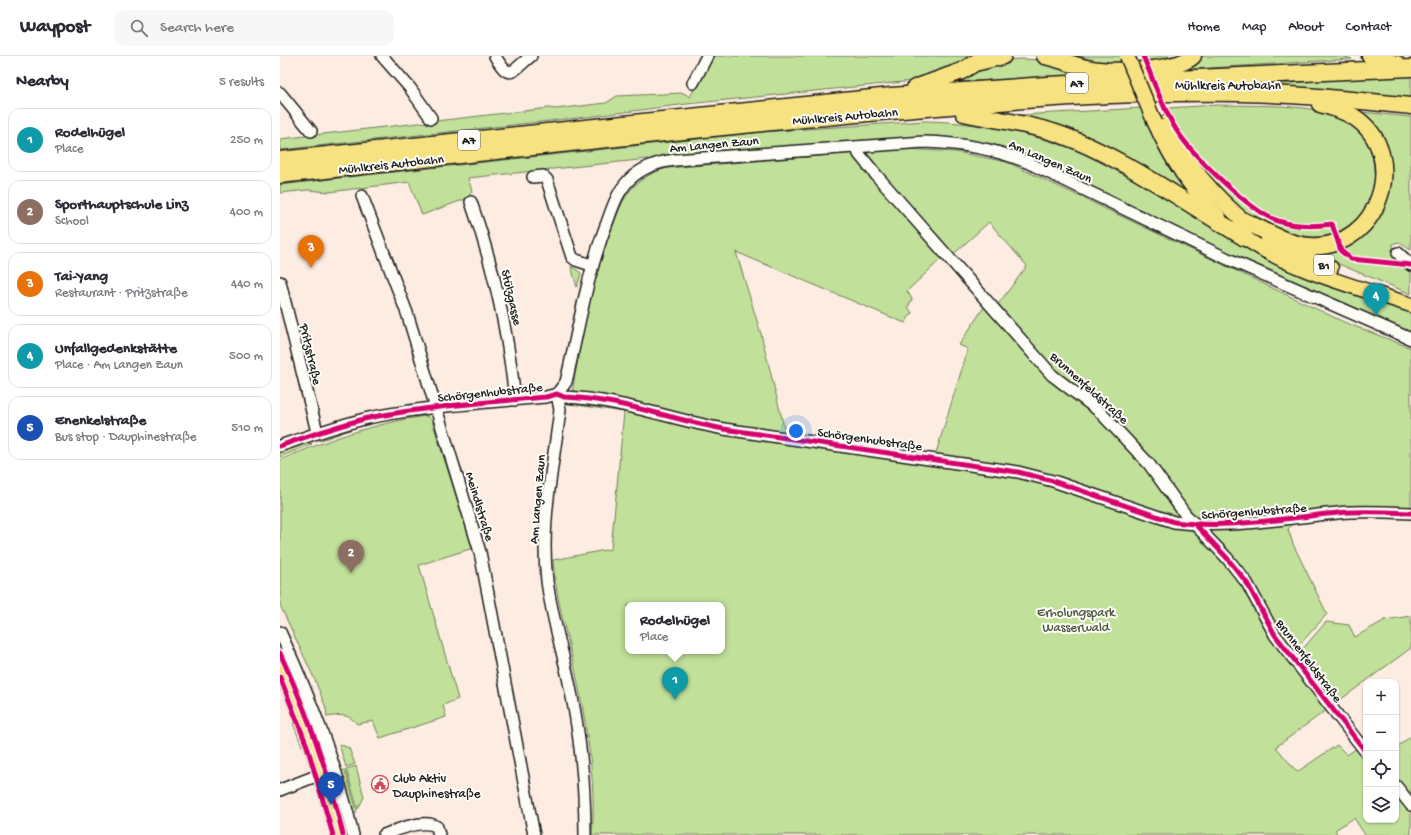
<!DOCTYPE html>
<meta charset="utf-8">
<style>
body{margin:0;font-family:"Gochi Hand",sans-serif;background:#f7f7f7;color:#2b2b33}
.controls{position:absolute;right:12px;bottom:12px;display:grid;overflow:hidden;border-radius:8px;box-shadow:0 1px 3px #0004}
.controls button{width:36px;height:36px;display:grid;place-items:center;padding:0;border:0;border-bottom:1px solid #e1e1e2;background:#fff;color:#2b2b33;font:20px sans-serif}
.you{position:absolute;left:516px;top:375px;width:14px;height:14px;margin:-10px;border:3px solid #fff;border-radius:50%;background:#1a73e8;box-shadow:0 0 0 6px #1a73e833}
.badge{display:grid;place-items:center;width:26px;height:26px;border-radius:50%;background:#b45309;color:#fff;font-size:13px;font-weight:700}
.pin{position:absolute;translate:-50% -33px;filter:drop-shadow(0 1px 2px #0008)}
.pin::after{content:'';position:absolute;top:21px;width:14px;height:12px;background:inherit;clip-path:polygon(0 0,100% 0,50% 100%)}
.popup{position:absolute;left:345px;top:546px;width:100px;height:52px;box-sizing:border-box;display:grid;place-content:center;border-radius:8px;background:#fff;filter:drop-shadow(0 1px 3px #0005);font-size:13px;white-space:nowrap;color:#7c7c81}
.popup b{font-size:15px;color:#2b2b33}
.popup::after{content:'';position:absolute;left:50%;top:100%;margin-left:-8px;border:8px solid transparent;border-top-color:#fff}
.list{margin:0;padding:0;list-style:none}
h2{display:flex;justify-content:space-between;align-items:center;height:52px;margin:0;padding:0 16px;font-size:17px}
h2 small{font-size:13px;font-weight:400;color:#7c7c81}
.list li{display:grid;grid-template-columns:26px 1fr auto;gap:12px;align-items:center;box-sizing:border-box;height:64px;margin:0 8px 8px;padding:0 8px;border:1px solid #e1e1e2;border-radius:12px}
.list b{display:block;font-size:15px;white-space:nowrap}
.list p{margin:0;font-size:13px;white-space:nowrap;color:#7c7c81}
.list em{font-size:13px;font-style:normal;color:#7c7c81}
.icon{flex:none;width:22px;height:22px;fill:none;stroke:currentColor;stroke-width:2;stroke-linecap:round;stroke-linejoin:round}
.map{position:relative;flex:none;width:1131px;height:779px;overflow:hidden}
header{display:flex;align-items:center;gap:24px;box-sizing:border-box;height:56px;padding:0 20px;background:#fff;border-bottom:1px solid #e1e1e2}
header strong{font-size:19px}
nav{display:flex;gap:22px;margin-inline-start:auto;font-size:14px}
.search{width:280px;height:36px;background:#f7f7f7;display:flex;align-items:center;gap:10px;box-sizing:border-box;padding:0 14px;border-radius:12px;color:#7c7c81;font-size:15px}
main{display:flex}
aside{flex:1;background:#fff}
.map>svg:first-child{display:block}
</style>
<header>
<strong>Waypost</strong>
<div class="search"><svg class="icon" aria-label="search" viewBox="0 0 24 24"><circle cx="10" cy="10" r="6"/><path d="M15 15l6 6"/></svg>Search here</div>
<nav><a>Home</a><a>Map</a><a>About</a><a>Contact</a></nav>
</header>
<main>
<aside>
<h2>Nearby<small>5 results</small></h2>
<ul class="list">
<li><span class="badge" style="background:#0f9aa8">1</span><div><b>Rodelhügel</b><p>Place</p></div><em>250 m</em></li>
<li><span class="badge" style="background:#8d6e63">2</span><div><b>Sporthauptschule Linz</b><p>School</p></div><em>400 m</em></li>
<li><span class="badge" style="background:#e8710a">3</span><div><b>Tai-Yang</b><p>Restaurant · Pritzstraße</p></div><em>440 m</em></li>
<li><span class="badge" style="background:#0f9aa8">4</span><div><b>Unfallgedenkstätte</b><p>Place · Am Langen Zaun</p></div><em>500 m</em></li>
<li><span class="badge" style="background:#1a4fb4">5</span><div><b>Enenkelstraße</b><p>Bus stop · Dauphinestraße</p></div><em>510 m</em></li>
</ul>
</aside>
<div class="map">
<svg width="1131" height="779" viewBox="0 0 1131 779">
<rect width="100%" height="100%" fill="#fcece1"/>
<filter id="ink" filterUnits="userSpaceOnUse"><feTurbulence type="fractalNoise" baseFrequency=".025" numOctaves="2"/><feDisplacementMap in="SourceGraphic" scale="8" xChannelSelector="R" yChannelSelector="G"/><feConvolveMatrix kernelMatrix="1 2 1 2 8 2 1 2 1" color-interpolation-filters="sRGB"/></filter>
<g filter="url(#ink)">
<g fill="#c1e099" stroke="#6e7e5a" fill-rule="evenodd">
<path d="M431 0H691L673 11 633 25 407 48 306 61 0 94V83L269 52 276 53 326 47 337 40 404 37 410 41Z"/>
<path d="M778 0H841L844 9 835 10Z"/>
<path d="M865 0H905L869 9Z"/>
<path d="M922 0H1062L1072 3 900 14 915 6Z"/>
<path d="M741 3 761 4 820 18 661 27 721 4Z"/>
<path d="M1120 17 1131 20V44L958 32Z"/>
<path d="M937 49C972 50 1025 47 1057 60 1076 67 1090 85 1093 105 1097 130 1094 147 1074 165 1033 203 968 166 936 131 927 121 905 92 899 80 894 71 891 62 887 52Z"/>
<path d="M862 52 919 149 723 60Z"/>
<path d="M1081 56 1131 61V194L1118 186 1113 188C1112 201 1122 207 1131 215V238L1049 204V193L1062 190 1107 127 1080 60Z"/>
<path d="M645 65C699 66 749 77 800 95L1105 247 1131 257V279L983 214 813 133 669 84 374 105 368 103 188 122 192 135 188 142 142 159 129 126 49 136 28 134 0 137V129L59 122 482 76Z"/>
<path d="M626 93 676 96 727 106 1064 266 1131 292V458H1074L1014 467 1008 473 1013 488 1047 558 1013 596 1014 603 1046 566 1069 569 1075 581 1105 564 1131 560V592L996 691 1017 716 1057 689 1067 699 1077 692 1086 702V764H1116V736L1131 754V779H1085L1074 762 1055 774 1058 779H312C316 734 309 687 301 643 293 596 276 551 273 504L331 493 344 356 290 348C301 288 309 226 333 170 337 159 341 147 348 137 359 123 372 116 388 112ZM709 166 747 210 716 251 707 248 704 251 679 289 688 293 655 400 506 379 481 278 456 196 625 267 632 257 628 251 632 243 627 235 662 202 676 196ZM348 549H442V595H348Z"/>
<path d="M291 210 301 217 297 231Z"/>
<path d="M145 360 148 361 152 365 193 492 139 509 178 643 163 649 166 661 100 682 93 665 77 668C68 657 60 659 47 661L46 652 35 624 0 549V404C50 383 91 368 145 360Z"/>
<path d="M68 372 70 374 39 385 40 382Z"/>
<path d="M27 386 32 388 0 401V396Z"/>
<path d="M0 585C28 645 54 709 67 775L64 770 59 746 56 747 42 700 0 596Z"/>
<path d="M17 666 25 690H22L13 667Z"/>
<path d="M1131 680V743L1116 726V692Z"/>
<path d="M59 688 69 692 75 708 66 711Z"/>
<path d="M76 710 84 741 78 753 66 713Z"/>
<path d="M65 714 77 755 74 759H72L59 715Z"/>
</g>
<g fill="none" stroke-linecap="round" stroke-linejoin="round">
<g stroke="#1c1c1c" stroke-width="14">
<g id="minor">
<path d="M102 0 130 32 151 62"/>
<path d="M215 0C230 26 232 15 251 0"/>
<path d="M413 27 427 0"/>
<path d="M0 37 31 75"/>
<path d="M577 91 579 98 597 120 772 319 819 355 869 408 905 458 947 502 967 527 995 579 1086 696"/>
<path d="M253 121 263 120 267 124 292 201 296 204 311 209"/>
<path d="M82 140 127 257 200 496 254 779"/>
<path d="M191 146C214 211 228 276 235 344"/>
<path d="M1118 197 1131 209"/>
<path d="M0 226 37 376"/>
<path d="M277 338 284 341C341 343 388 363 444 373L738 416 773 425 894 466C954 474 1011 460 1070 456 1090 455 1111 456 1131 457"/>
<path d="M277 338 280 354C273 412 260 467 267 525 272 564 285 602 292 641 301 686 305 733 305 779"/>
<path d="M0 390C31 379 61 368 93 361 150 350 208 346 266 341L277 338 286 326C299 271 307 217 328 164 333 150 338 135 349 124 362 111 378 106 395 104L644 86C681 87 716 93 749 107L948 203 1131 283"/>
<path d="M0 576C30 642 57 709 73 779"/>
<path d="M1116 730 1131 749"/>
<path d="M0 734 41 718"/>
<path d="M104 779C116 774 145 762 157 771L159 779"/>
</g>
</g>
<g stroke="#1c1c1c" stroke-width="17">
<g id="major">
<path d="M875 67C892 105 910 132 939 161"/>
<path d="M885 67C906 108 935 141 970 170"/>
<path d="M957 176C1004 213 1074 230 1131 249"/>
<path d="M988 184 1020 200 1051 212"/>
<path d="M0 609 30 684 58 779"/>
</g>
</g>
<g stroke="#1c1c1c" stroke-width="19">
<g id="highway">
<path d="M765 0C779 3 793 9 807 12 830 17 896 16 913 0"/>
<path d="M1090 0 1117 8"/>
<path d="M699 6 723 0"/>
<path d="M635 32 682 15 706 0"/>
<path d="M684 57C714 64 746 67 776 77 840 99 906 147 965 182"/>
<path d="M0 104 611 40 767 29 1131 12"/>
<path d="M0 119C189 98 378 76 567 59 698 47 830 35 960 37 1018 38 1074 44 1131 50"/>
<path d="M962 164C985 174 1005 188 1030 190 1099 195 1131 98 1074 61 1063 54 1052 51 1040 48"/>
</g>
</g>
<use href="#minor" stroke="#fdfcf7" stroke-width="11"/>
<use href="#major" stroke="#f7e281" stroke-width="14"/>
<use href="#highway" stroke="#f7e281" stroke-width="16"/>
<g stroke="#1c1c1c" stroke-width="17" stroke-linecap="butt">
<path id="major-bridge" d="M847 0 875 67"/>
</g>
<use href="#major-bridge" stroke="#f7e281" stroke-width="14"/>
<g stroke="#fdfcf7" stroke-width="8">
<g id="cycleway">
<path d="M863 0C873 23 881 48 894 70 908 95 970 156 998 165 1017 171 1033 171 1052 168L1061 195 1071 203 1131 209"/>
<path d="M0 390C31 379 61 368 93 361 150 350 208 346 266 341L277 338 284 341C341 343 388 363 444 373L738 416 773 425 894 466C954 474 1011 460 1070 456 1090 455 1111 456 1131 457"/>
<path d="M915 468 947 502 967 527 995 579 1086 696"/>
<path d="M0 597C27 656 49 716 63 779"/>
<path d="M0 621 27 690 53 779"/>
</g>
</g>
<use href="#cycleway" stroke="#d6006c" stroke-width="5"/>
</g>
</g>
<defs>
<g id="civic-ring" transform="scale(0.9)"><circle r="9.5" fill="#fdfcf7" stroke="#d1495b" stroke-width="1.5"/><path d="M-.6-6.5H3V-4.5H.6V-3L4-1V1h2V6H-6V1h2V-1L-.6-3ZM-1.2 2.5V6h2.4V2.5Z" fill="#d1495b"/></g>
</defs>
<g fill-rule="evenodd">
<use href="#civic-ring" x="100" y="728"/>
</g>
<g text-anchor="middle" stroke-width="4" stroke-linejoin="round" paint-order="stroke">
<g fill="#fdfcf7" stroke="#605f5e" stroke-width="1">
<rect x="786" y="17" width="22" height="20" rx="3"/>
<rect x="178" y="74" width="22" height="20" rx="3"/>
<rect x="1034" y="199" width="20" height="20" rx="3"/>
</g>
<g font-size="12" font-weight="bold" fill="#1c1c1c">
<text x="797" y="31">A7</text>
<text x="189" y="88">A7</text>
<text x="1044" y="213">B1</text>
</g>
<g font-size="13" fill="#1c1c1c" stroke="#fdfcf7">
<text x="948" y="33">Mühlkreis Autobahn</text>
<text transform="translate(565 59) rotate(-5)" y="5">Mühlkreis Autobahn</text>
<text transform="translate(434 87) rotate(-5)" y="5">Am Langen Zaun</text>
<text transform="translate(771 104) rotate(24)" y="5">Am Langen Zaun</text>
<text transform="translate(111 107) rotate(-6)" y="5">Mühlkreis Autobahn</text>
<text transform="translate(233 241) rotate(77)" y="5">Stülzgasse</text>
<text transform="translate(32 298) rotate(77)" y="5">Pritzstraße</text>
<text transform="translate(810 331) rotate(42)" y="5">Brunnenfeldstraße</text>
<text transform="translate(210 335) rotate(-6)" y="5">Schörgenhubstraße</text>
<text transform="translate(590 382) rotate(8)" y="5">Schörgenhubstraße</text>
<text transform="translate(256 443) rotate(-85)" y="5">Am Langen Zaun</text>
<text transform="translate(201 450) rotate(73)" y="5">Meindlstraße</text>
<text transform="translate(974 454) rotate(-4)" y="5">Schörgenhubstraße</text>
<text transform="translate(1030 604) rotate(53)" y="5">Brunnenfeldstraße</text>
</g>
<g font-size="13" fill="#4e5742" stroke="#fdfcf7">
<text x="796" y="560">Erholungspark<tspan x="796" dy="15">Wasserwald</tspan></text>
</g>
<g font-size="13" fill="#1c1c1c" stroke="#fdfcf7" text-anchor="start">
<text x="113" y="726">Club Aktiv<tspan x="113" dy="15">Dauphinestraße</tspan></text>
</g>
</g>
</svg>
<div class="controls">
<button>+</button>
<button>−</button>
<button><svg class="icon" aria-label="locate" viewBox="0 0 24 24"><circle cx="12" cy="12" r="6"/><path d="M12 2v4M12 18v4M2 12h4M18 12h4"/></svg></button>
<button><svg class="icon" aria-label="layers" viewBox="0 0 24 24"><path d="M12 4l9 5-9 5-9-5zM3 14l9 5 9-5"/></svg></button>
</div>
<div class="you"></div>
<div class="pin badge" style="left:395px;top:644px;background:#0f9aa8">1</div>
<div class="popup"><b>Rodelhügel</b>Place</div>
<div class="pin badge" style="left:71px;top:517px;background:#8d6e63">2</div>
<div class="pin badge" style="left:31px;top:212px;background:#e8710a">3</div>
<div class="pin badge" style="left:1096px;top:260px;background:#0f9aa8">4</div>
<div class="pin badge" style="left:51px;top:749px;background:#1a4fb4">5</div>
</div>
</main>
